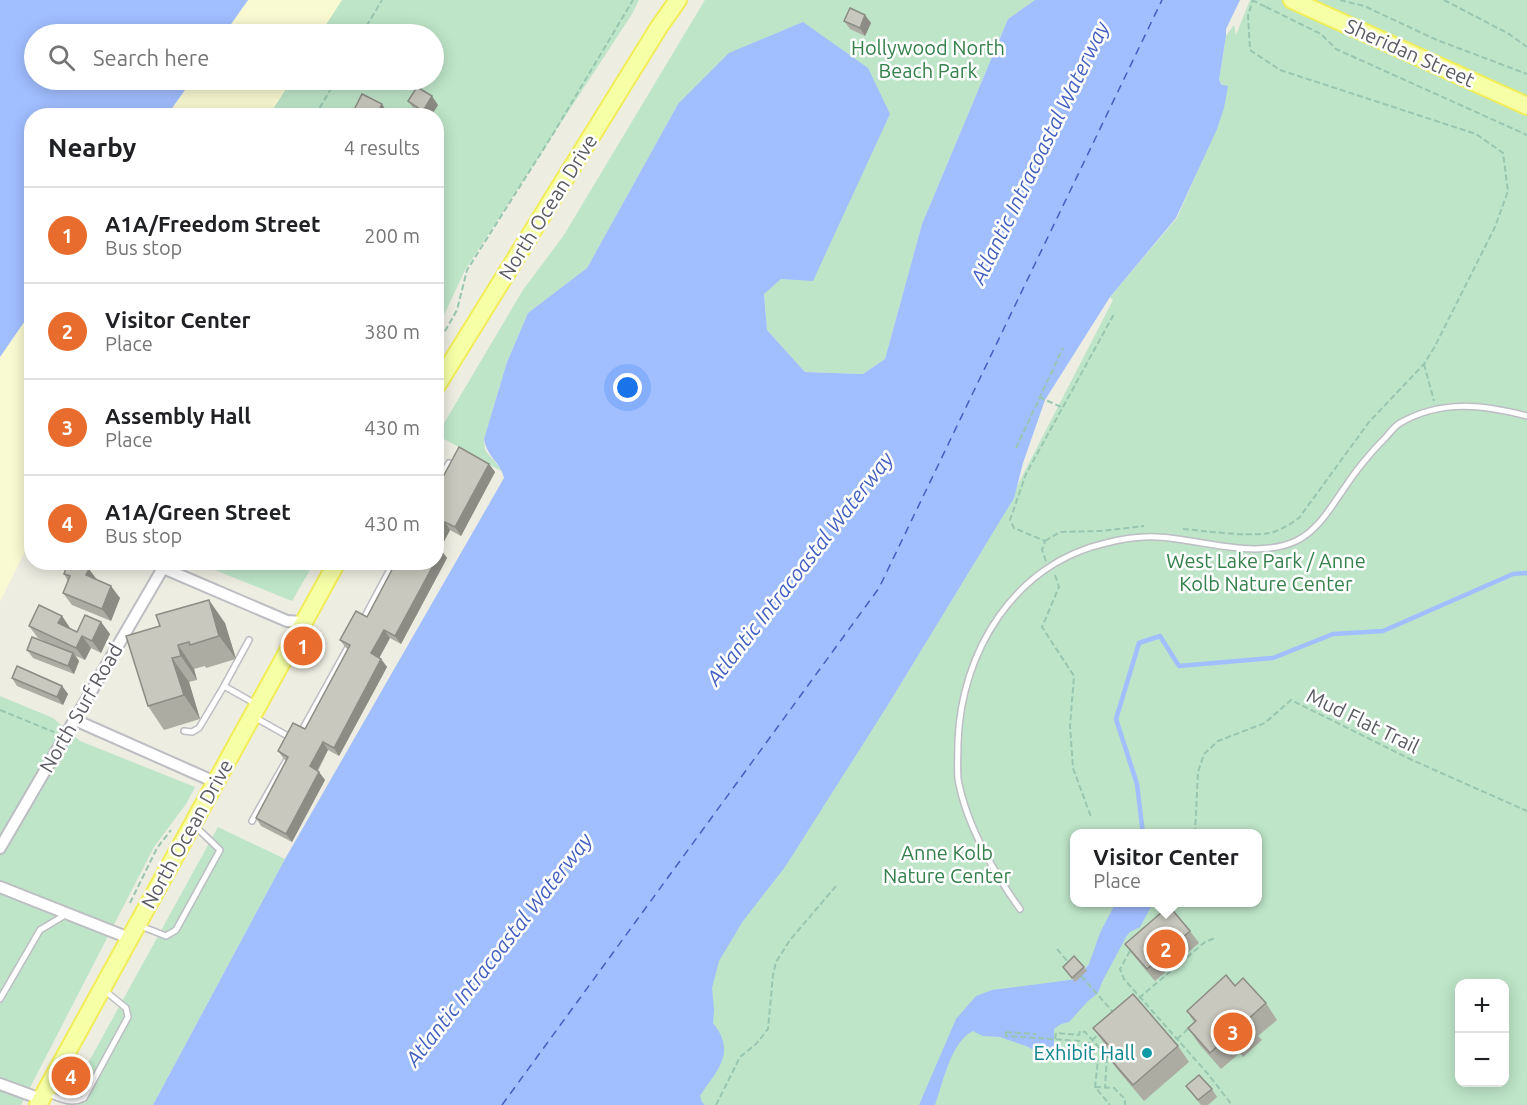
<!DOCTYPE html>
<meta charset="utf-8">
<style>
body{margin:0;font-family:Ubuntu,sans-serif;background:#f6f6f6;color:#202124}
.controls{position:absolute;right:18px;bottom:18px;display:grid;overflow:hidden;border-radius:12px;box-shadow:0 3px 15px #0003}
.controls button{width:54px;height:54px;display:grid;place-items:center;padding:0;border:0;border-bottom:2px solid #e0e0e0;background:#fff;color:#202124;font:30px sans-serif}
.you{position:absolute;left:628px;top:388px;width:21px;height:21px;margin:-15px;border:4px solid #fff;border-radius:50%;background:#1a73e8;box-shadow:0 0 0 9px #1a73e833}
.badge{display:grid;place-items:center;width:39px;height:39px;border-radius:50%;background:#e86c2d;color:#fff;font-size:20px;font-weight:700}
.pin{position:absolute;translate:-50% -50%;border:3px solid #fff;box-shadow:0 2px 6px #0006}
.popup{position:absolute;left:1070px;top:829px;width:192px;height:78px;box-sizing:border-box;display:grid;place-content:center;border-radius:12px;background:#fff;filter:drop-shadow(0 2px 4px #0005);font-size:20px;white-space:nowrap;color:#757577}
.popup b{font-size:22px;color:#202124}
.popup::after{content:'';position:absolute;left:50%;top:100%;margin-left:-12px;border:12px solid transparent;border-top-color:#fff}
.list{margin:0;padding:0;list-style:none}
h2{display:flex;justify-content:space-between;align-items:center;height:78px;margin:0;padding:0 24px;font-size:26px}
h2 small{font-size:20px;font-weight:400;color:#757577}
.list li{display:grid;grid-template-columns:39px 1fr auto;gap:18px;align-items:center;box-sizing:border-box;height:96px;padding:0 24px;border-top:2px solid #e0e0e0}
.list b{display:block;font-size:22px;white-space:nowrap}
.list p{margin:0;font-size:20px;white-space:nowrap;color:#757577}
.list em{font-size:20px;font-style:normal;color:#757577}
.icon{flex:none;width:33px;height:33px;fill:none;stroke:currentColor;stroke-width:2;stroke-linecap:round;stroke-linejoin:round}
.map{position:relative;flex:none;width:1527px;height:1105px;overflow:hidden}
.search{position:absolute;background:#fff;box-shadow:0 3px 15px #0003;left:24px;top:24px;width:420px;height:66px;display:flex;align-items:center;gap:15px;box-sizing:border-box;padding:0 21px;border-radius:33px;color:#757577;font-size:22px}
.panel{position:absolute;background:#fff;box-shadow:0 3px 15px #0003;left:24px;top:108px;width:420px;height:462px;border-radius:24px}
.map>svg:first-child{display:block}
</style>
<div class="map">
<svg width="1527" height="1105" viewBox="0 0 1527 1105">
<rect width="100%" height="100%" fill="#edede2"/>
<g fill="#bee5c8" fill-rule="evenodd">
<path d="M248 0H639L632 14 465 270 437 330 436 116H167L192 80H434V34H224Z"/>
<path d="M705 0H1035L1008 19 922 224 885 359 863 374 805 372 767 330 764 293 781 279 868 160 890 114 678 104 587 268 528 313 507 362 484 439 485 450 503 472 437 435 523 290 564 235Z"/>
<path d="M1250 0H1527V1105H600L891 700 997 525 1113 300 1110 297 1177 218 1209 145 1222 84 1219 80 1226 36 1234 25 1236 35ZM1074 834H1258V902H1074ZM1460 984H1504V1082H1460Z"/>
<path d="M197 563H314L292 601Z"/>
<path d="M0 696 53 718 80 741 195 787 186 804 154 847 21 1105H0Z"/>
<path d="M218 827 285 859 153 1105H65Z"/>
</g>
<g fill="#f9fad1">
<path d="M248 0H342L320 34H224Z"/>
<path d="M192 80H292L269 115 167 116Z"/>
<path d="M31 312V539L0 602V357Z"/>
</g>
<g fill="#a1beff">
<path d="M0 0H248L224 34H34V80H192L167 115 32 116 31 312 0 357Z"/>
<path d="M1035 0H1240L1226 29V36L1219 80 1222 85 1228 86 1224 108 1217 129 1176 218 1110 297 1045 400 1023 463 1014 498 891 700 785 867 743 921 719 961 712 988 714 1010 713 1023C737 1053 717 1070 700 1096L702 1102 705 1105H153L285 859 504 478C501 463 487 457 484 439L507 362 528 313 587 268 678 104 729 53 803 22 868 68 890 114 813 281 781 279 764 294 767 330 805 372 863 374 885 359 922 224 1008 19Z"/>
<path d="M1116 902 1153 903 1140 927 1130 932 1126 937 1102 982 1098 993 1088 1001 1069 1022 1061 1024 1054 1029V1050L1050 1054 1044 1055 1026 1046 1000 1037 983 1036 973 1031C951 1041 943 1083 935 1105H919L956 1019 976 996 992 990 1077 979 1089 964 1100 933Z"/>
</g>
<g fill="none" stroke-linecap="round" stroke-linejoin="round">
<path stroke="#a1beff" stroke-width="4.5" d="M1143 834 1137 784 1116 719 1139 643 1160 636 1179 666 1273 658 1333 634 1383 631 1513 574 1527 573"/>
<path stroke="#4360c2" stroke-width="1.5" stroke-dasharray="8 6" stroke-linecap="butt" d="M502 1105 879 588 1162 0"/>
<g stroke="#bdbdc4" stroke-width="8">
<g id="service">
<path d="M436 485 449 463"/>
<path d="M363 620 394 562"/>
<path d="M224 686 249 640"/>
<path d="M254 717 293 739"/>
<path d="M184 731 192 732 199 728 224 686 256 704"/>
<path d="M301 732 347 649"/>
<path d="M252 821 286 761"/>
<path d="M1020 909C994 873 966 824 958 779 957 767 958 754 958 742 961 652 1014 564 1106 543 1122 539 1141 536 1157 537 1201 539 1255 560 1296 541 1317 531 1330 509 1343 490 1356 470 1370 453 1387 436 1391 431 1395 426 1400 423 1442 399 1483 405 1527 416"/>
<path d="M138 925 166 936 176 930 220 850 194 825"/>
<path d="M0 999 40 930 65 915"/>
<path d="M46 1093C59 1098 71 1105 84 1098L128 1017 126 1008 104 990"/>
</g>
</g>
<g stroke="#bdbdc4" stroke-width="14">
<g id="minor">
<path d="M75 720 215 782"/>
<path d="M0 848 163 568 287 621 302 622"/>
<path d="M0 887 129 938"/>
<path d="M0 1084 41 1099"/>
</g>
</g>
<g stroke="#f1ed58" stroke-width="20">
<g id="primary">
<path d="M1292 0 1527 106"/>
<path d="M436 387 659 27 678 0"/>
<path d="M38 1105 337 562"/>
</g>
</g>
<g stroke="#98c6b0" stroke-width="2" stroke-dasharray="6 3" stroke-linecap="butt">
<path d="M1340 0 1364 6 1437 40 1527 74"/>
<path d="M1444 0 1509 34 1527 47"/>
<path d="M1266 7 1321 34 1336 49 1527 135"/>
<path d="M362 34 382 0"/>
<path d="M315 116 336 80"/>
<path d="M436 347 457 310 467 270 553 134 633 0"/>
<path d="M1424 364 1434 401"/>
<path d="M1039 397 1061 407"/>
<path d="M1016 448 1063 348"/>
<path d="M1183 529C1207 531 1246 537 1269 533 1280 531 1290 524 1299 518L1369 422 1424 364 1434 348 1495 227 1508 191 1503 153 1476 134 1280 70 1250 50 1248 15 1253 0"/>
<path d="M1045 541 1060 532 1101 531 1144 526"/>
<path d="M1046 561 1042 550 1045 541 1014 528 1010 520 1026 474 1114 314"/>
<path d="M1055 575 1059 587 1042 627 1074 676 1070 726 1073 768 1091 817"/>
<path d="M0 710 54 732"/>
<path d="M1195 834 1198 772 1204 754 1218 741 1265 723 1291 700 1412 760 1527 811"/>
<path d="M130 903 157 848 171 830"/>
<path d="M1167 909 1171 902"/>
<path d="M1057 949 1069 963"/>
<path d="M1130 951 1120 969 1124 979 1208 1074 1232 1105"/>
<path d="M1081 976 1113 1012"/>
<path d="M1139 998 1205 942 1215 938"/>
<path d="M1006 1032V1036L1080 1041 1098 1060 1095 1087 1110 1105"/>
<path d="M1006 1032 1036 1034"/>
<path d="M1055 1039 1056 1033 1079 1035 1080 1031 1085 1032 1107 1056 1105 1087"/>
<path d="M1177 1039 1190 1027"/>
<path d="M1085 1046 1099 1034"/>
<path d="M1095 1087 1114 1088 1125 1099V1105"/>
<path d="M716 1105 740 1057 756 1044 768 1029 773 975 776 962 790 940 836 886"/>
</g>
<use href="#service" stroke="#fff" stroke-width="5"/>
<use href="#minor" stroke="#fff" stroke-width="10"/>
<use href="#primary" stroke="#f6ffa6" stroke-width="16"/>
<path stroke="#98c6b0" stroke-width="2" stroke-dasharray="6 3" stroke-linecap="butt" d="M1252 0 1266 7"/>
</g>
<g fill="#acaca3">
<path d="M865 15 871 23 865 36 850 29 844 21Z"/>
<path d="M408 101 438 105 431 116H424L414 109Z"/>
<path d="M489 464 495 472 461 536 450 530 440 549 447 558 401 644 390 638 379 658 381 659 387 667 339 756 328 750 318 771 325 780 292 842 261 826 256 818 286 761 284 759 278 751 305 729 348 649 346 648 340 640 367 617 436 490Z"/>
<path d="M64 574 96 579 120 598 111 621 72 605 63 593 68 581Z"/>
<path d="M62 616 70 628V629L77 632 101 622 110 634 101 653 91 648 85 660 76 656 79 661 74 674 33 658 27 650 52 645 38 638 29 626Z"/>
<path d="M225 623 236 659 206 668 205 666 194 669 197 680 189 682 200 719 164 730 148 706 160 626Z"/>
<path d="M12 678 62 686 68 694 63 705 17 686Z"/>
<path d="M1190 931 1199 943 1155 981 1134 956 1125 944Z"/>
<path d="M1063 967H1084L1087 971 1075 982Z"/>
<path d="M1266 1003 1277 1020 1258 1036 1262 1040 1243 1057 1240 1053 1221 1069 1199 1044 1188 1028 1194 1022 1187 1011Z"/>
<path d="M1093 1028 1178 1046 1189 1062 1144 1101 1117 1069 1105 1053 1109 1050Z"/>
<path d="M1186 1086 1212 1089 1217 1097 1208 1105H1201Z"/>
</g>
<g fill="#8c8c85">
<path d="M865 15 871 23 865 36 860 28Z"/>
<path d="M432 96 438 105 431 116H426L423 111Z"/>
<path d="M382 104 387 112 386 116H376Z"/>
<path d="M489 464 495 472 461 536 455 527Z"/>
<path d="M445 522 450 530 438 553 436 552V537Z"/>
<path d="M441 550 447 558 401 644 395 636 435 562H436V559Z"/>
<path d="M89 569 98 581 86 575Z"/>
<path d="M111 586 120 598 111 621 102 609Z"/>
<path d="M209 600 225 623 236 659 219 636Z"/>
<path d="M62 616 70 628 67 635 58 623Z"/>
<path d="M101 622 110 634 101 653 92 641Z"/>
<path d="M384 630 390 638 377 662 371 653Z"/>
<path d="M82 636 91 648 85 660 76 648Z"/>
<path d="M178 645 194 669 197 680 181 656Z"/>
<path d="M73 653 79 661 74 674 68 666Z"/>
<path d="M172 658 189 682 200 719 184 695Z"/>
<path d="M381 659 387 667 339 756 334 748Z"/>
<path d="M62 686 68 694 63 705 57 697Z"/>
<path d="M323 742 328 750 315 774 310 766Z"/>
<path d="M319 772 325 780 292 842 286 834Z"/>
</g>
<g fill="#c8c8be" stroke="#8c8c85" stroke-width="1.5">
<path d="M850 8 865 15 860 28 844 21Z"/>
<path d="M417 87 432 96 423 111 408 101Z"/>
<path d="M362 94 382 104 376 116H356L352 114Z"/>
<path d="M459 447 489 464 455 527 445 522 436 537V490Z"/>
<path d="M436 548 441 550 436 559Z"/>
<path d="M68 562H74L89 569 86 575 111 586 102 609 63 593 70 576 64 574Z"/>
<path d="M396 562H435L395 636 384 630 371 653 381 659 334 748 323 742 310 766 319 772 286 834 256 818 288 757 278 751 293 723 305 729 350 645 340 640 356 611 367 617Z"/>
<path d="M209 600 219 636 190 645 189 642 178 645 181 656 172 658 184 695 148 706 126 636 160 626 156 615Z"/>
<path d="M39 605 62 616 58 623 77 632 85 615 101 622 92 641 82 636 76 648 29 626Z"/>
<path d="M32 637 73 653 68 666 27 650Z"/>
<path d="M17 666 62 686 57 697 12 678Z"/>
<path d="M1169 906 1190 931 1147 969 1125 944Z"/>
<path d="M1074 956 1084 967 1072 978 1063 967Z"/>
<path d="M1226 975 1235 986 1243 978 1266 1003 1247 1020 1250 1024 1232 1041 1228 1036 1210 1053 1188 1028 1196 1021 1187 1011Z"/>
<path d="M1133 994 1178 1046 1133 1085 1105 1053 1111 1048 1093 1028Z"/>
<path d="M1199 1075 1212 1089 1198 1100 1186 1086Z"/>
</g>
<circle fill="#0f9aa8" stroke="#fff" stroke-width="2" cx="1147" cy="1053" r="6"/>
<g text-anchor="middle" stroke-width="5" stroke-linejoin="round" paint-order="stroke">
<g font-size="20" fill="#34814b" stroke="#fff">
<text x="928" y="55">Hollywood North<tspan x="928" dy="23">Beach Park</tspan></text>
<text x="1266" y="568">West Lake Park / Anne<tspan x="1266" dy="23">Kolb Nature Center</tspan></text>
<text x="947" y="860">Anne Kolb<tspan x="947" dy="23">Nature Center</tspan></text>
</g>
<g font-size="20" fill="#5b5c63" stroke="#fff">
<text transform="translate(1410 53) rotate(24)" y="7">Sheridan Street</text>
<text transform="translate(548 207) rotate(-58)" y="7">North Ocean Drive</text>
<text transform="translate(81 708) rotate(-60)" y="7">North Surf Road</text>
<text transform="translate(1363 721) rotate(26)" y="7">Mud Flat Trail</text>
<text transform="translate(187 834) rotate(-61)" y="7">North Ocean Drive</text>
</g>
<g font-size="20" fill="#0d838f" stroke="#fff" text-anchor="end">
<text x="1135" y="1060">Exhibit Hall</text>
</g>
<g font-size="21" font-style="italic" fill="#4360c2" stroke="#fff">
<text transform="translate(1040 153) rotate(-64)" y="7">Atlantic Intracoastal Waterway</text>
<text transform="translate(800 569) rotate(-52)" y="7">Atlantic Intracoastal Waterway</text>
<text transform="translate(499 950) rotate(-52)" y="7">Atlantic Intracoastal Waterway</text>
</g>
</g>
</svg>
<div class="controls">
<button>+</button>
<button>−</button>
</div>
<div class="you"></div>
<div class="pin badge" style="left:303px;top:646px">1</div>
<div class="pin badge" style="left:1166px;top:949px">2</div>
<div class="popup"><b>Visitor Center</b>Place</div>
<div class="pin badge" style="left:1233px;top:1032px">3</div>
<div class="pin badge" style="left:71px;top:1076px">4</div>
<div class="search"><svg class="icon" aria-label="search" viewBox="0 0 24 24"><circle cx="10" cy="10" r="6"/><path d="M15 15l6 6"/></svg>Search here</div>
<section class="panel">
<h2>Nearby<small>4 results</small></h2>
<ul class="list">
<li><span class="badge">1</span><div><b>A1A/Freedom Street</b><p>Bus stop</p></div><em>200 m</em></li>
<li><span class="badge">2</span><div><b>Visitor Center</b><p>Place</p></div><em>380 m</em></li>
<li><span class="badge">3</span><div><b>Assembly Hall</b><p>Place</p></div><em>430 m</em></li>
<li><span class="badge">4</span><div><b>A1A/Green Street</b><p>Bus stop</p></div><em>430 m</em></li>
</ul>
</section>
</div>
